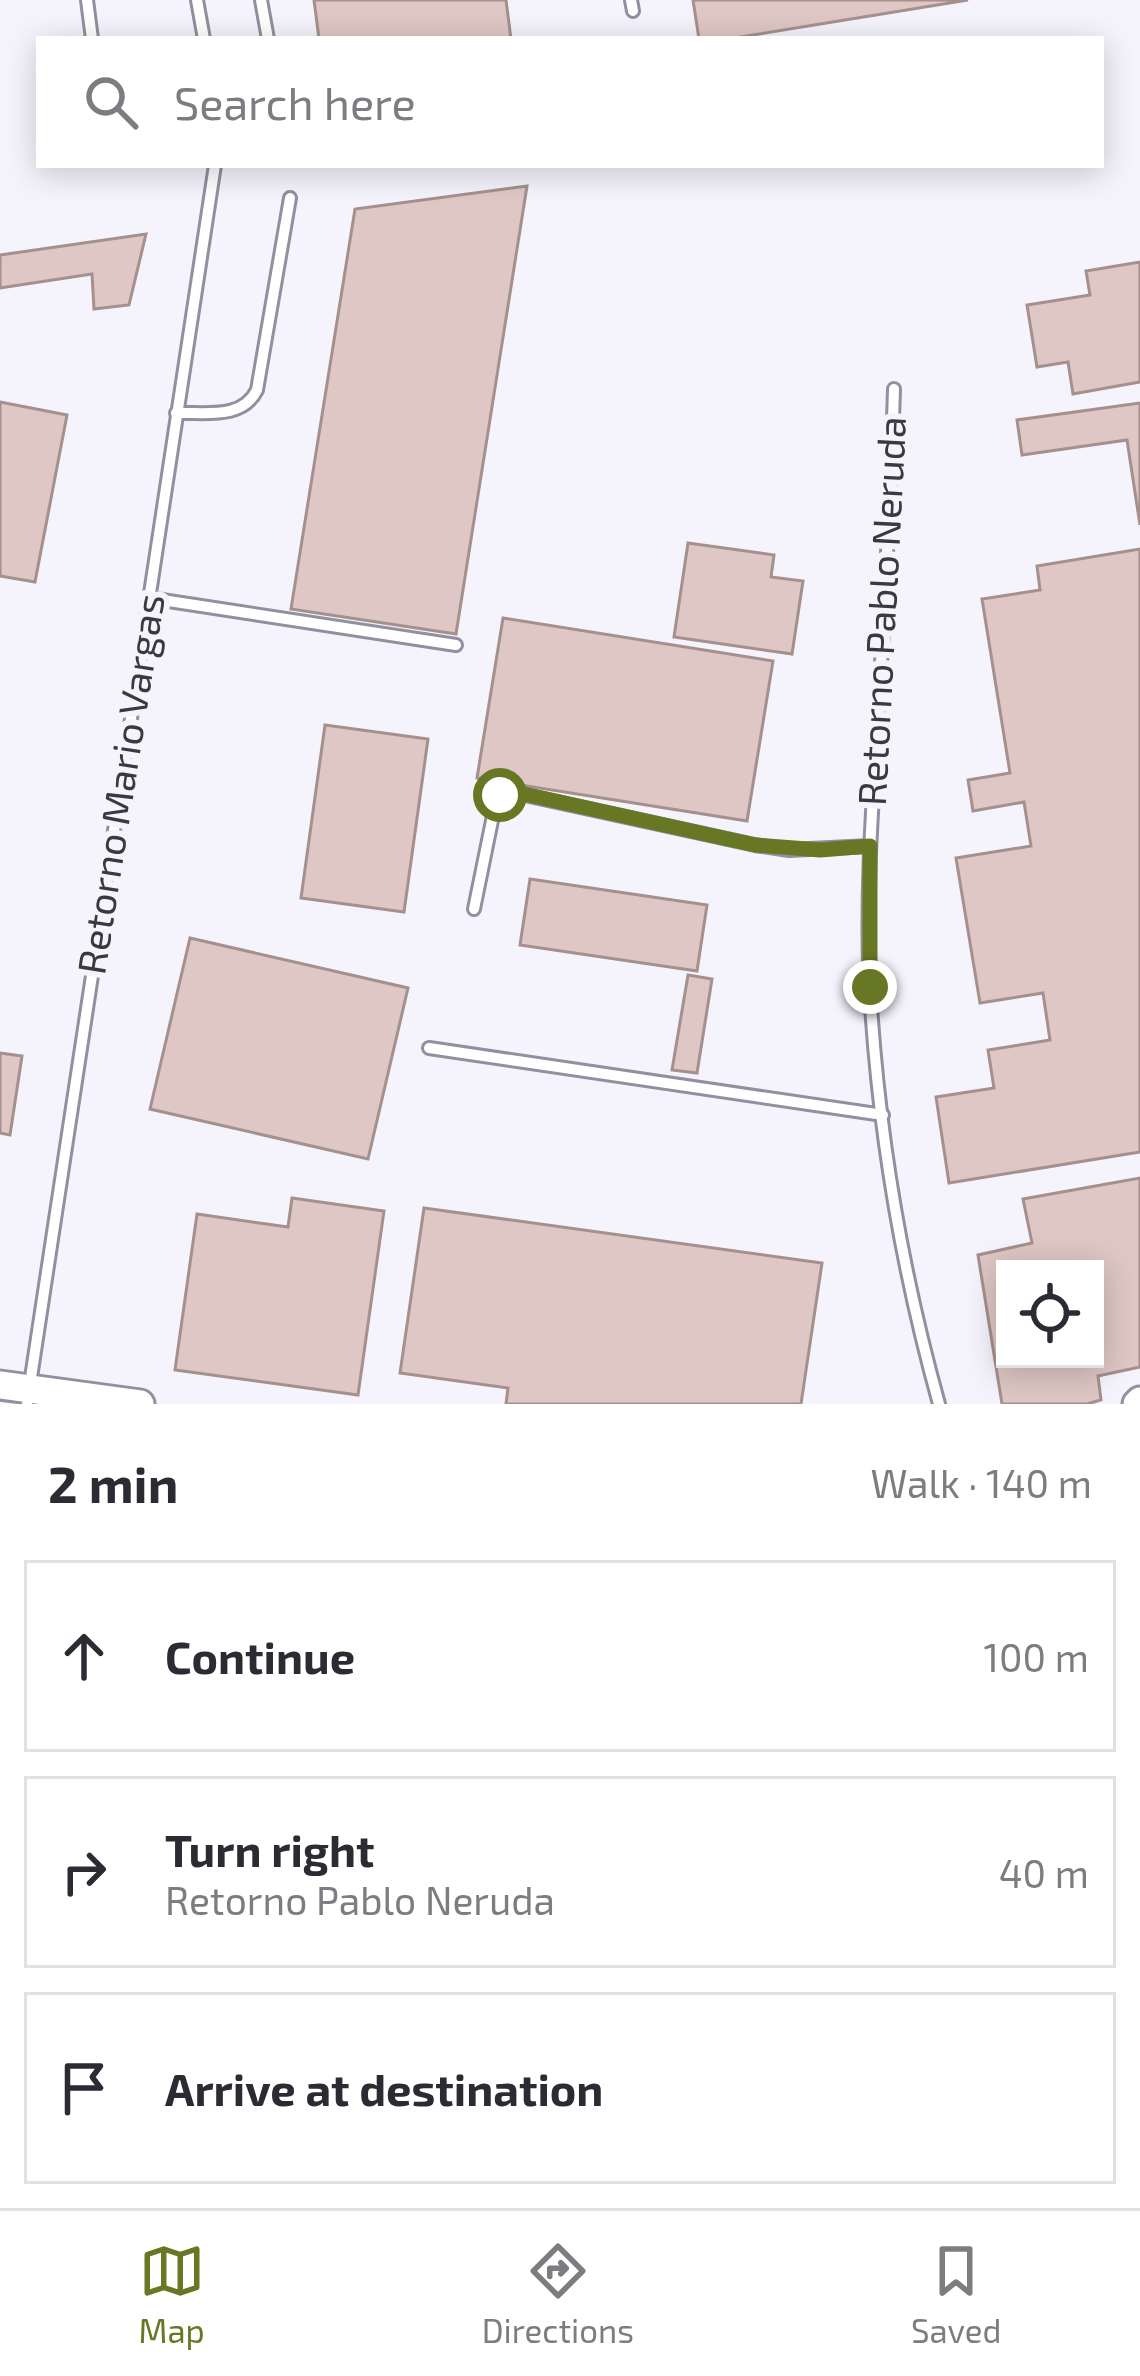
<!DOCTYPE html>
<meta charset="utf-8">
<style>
body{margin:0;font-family:"Exo 2",sans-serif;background:#f7f7f7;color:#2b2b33}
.controls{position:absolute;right:36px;bottom:36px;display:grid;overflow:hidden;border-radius:0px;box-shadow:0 6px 30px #0003}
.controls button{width:108px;height:108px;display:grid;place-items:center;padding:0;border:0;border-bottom:3px solid #e1e1e2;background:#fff;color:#2b2b33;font:60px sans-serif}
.stop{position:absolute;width:36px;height:36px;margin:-27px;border:9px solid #687724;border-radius:50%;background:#fff}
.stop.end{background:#687724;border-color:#fff;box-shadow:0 3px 12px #0008}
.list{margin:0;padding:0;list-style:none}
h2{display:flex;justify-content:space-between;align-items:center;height:156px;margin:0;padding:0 48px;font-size:51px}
h2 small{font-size:39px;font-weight:400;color:#7c7c81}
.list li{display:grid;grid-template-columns:78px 1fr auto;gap:36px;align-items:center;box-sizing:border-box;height:192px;margin:0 24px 24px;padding:0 24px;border:3px solid #e1e1e2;border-radius:0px}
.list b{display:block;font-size:45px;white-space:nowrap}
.list p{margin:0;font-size:39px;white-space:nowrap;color:#7c7c81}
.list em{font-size:39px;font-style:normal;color:#7c7c81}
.icon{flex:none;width:66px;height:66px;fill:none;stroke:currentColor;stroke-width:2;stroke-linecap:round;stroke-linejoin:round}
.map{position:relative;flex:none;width:1140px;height:1404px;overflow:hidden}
.search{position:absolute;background:#fff;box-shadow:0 6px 30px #0003;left:36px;right:36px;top:36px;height:132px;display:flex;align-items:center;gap:30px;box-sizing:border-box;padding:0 42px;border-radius:0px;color:#7c7c81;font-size:45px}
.sheet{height:804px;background:#fff}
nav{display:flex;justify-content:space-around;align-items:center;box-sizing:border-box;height:168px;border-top:3px solid #e1e1e2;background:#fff;font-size:33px;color:#7c7c81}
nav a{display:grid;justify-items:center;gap:6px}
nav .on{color:#687724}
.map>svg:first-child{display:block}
</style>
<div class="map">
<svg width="1140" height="1404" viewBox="0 0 1140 1404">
<rect width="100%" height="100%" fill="#f5f4fc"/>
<g fill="#dec7c4" stroke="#a5908d" stroke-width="3" fill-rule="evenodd">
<path d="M314 0H506L511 39H319Z"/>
<path d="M693 0H968L728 39H699Z"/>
<path d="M527 186 456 634 291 609 355 209Z"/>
<path d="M146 234 129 305 94 309 92 274 0 288V255Z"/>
<path d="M1140 262V382L1073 394 1068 362 1037 367 1027 305 1090 295 1086 271Z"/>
<path d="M0 402 67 415 35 582 0 576Z"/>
<path d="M1140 403V525L1127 440 1022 455 1017 420Z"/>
<path d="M688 543 774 555 771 577 803 581 792 654 674 637Z"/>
<path d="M1140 549V1152L949 1183 936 1097 994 1088 988 1050 1050 1040 1043 993 980 1003 956 858 1031 846 1024 802 973 811 968 780 1010 773 982 599 1040 590 1037 566Z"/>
<path d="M503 618 773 661 747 821 477 778Z"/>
<path d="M325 725 428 739 404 912 301 898Z"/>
<path d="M530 879 707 905 697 971 520 945Z"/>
<path d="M190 938 408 988 368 1159 150 1109Z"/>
<path d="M688 975 712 979 697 1073 672 1070Z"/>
<path d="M0 1053 22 1056 10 1135 0 1133Z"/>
<path d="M1140 1178V1367L1098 1376 1101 1400 1087 1404H1002L978 1255 1032 1243 1023 1199ZM1005 1269H1095V1359H1005Z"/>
<path d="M292 1198 384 1211 358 1395 175 1370 197 1214 288 1227Z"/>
<path d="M424 1208 822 1263 801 1404H506L508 1388 400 1373Z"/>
</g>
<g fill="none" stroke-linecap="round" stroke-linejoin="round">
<g stroke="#918fa0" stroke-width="16">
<g id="service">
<path d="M87 0 92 39"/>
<path d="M197 0 204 39"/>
<path d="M261 0 268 39"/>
<path d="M631 0 633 11"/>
<path d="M894 389C891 492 885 595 879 699 873 796 865 893 870 990 878 1128 902 1271 939 1404"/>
<path d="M176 413C206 412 242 420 257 390L290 198"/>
<path d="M149 598 456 645"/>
<path d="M474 909 496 801 506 791 755 845 789 850 870 846"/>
<path d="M429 1048 883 1115"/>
<path d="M27 1404 215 165"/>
</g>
</g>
<g stroke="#918fa0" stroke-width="33">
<g id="tertiary">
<path d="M0 1385 140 1404"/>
<path d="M1137 1404 1140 1401"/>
</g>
</g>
<use href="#service" stroke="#fff" stroke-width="10"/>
<use href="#tertiary" stroke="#fff" stroke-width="27"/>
</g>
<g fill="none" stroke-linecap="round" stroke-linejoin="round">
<path stroke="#687724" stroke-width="15" d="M500 795 515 792 755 845 820 850 870 846V987"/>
</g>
<g text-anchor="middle" stroke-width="12" stroke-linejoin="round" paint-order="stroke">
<g font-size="39" fill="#3a3940" stroke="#f5f4fc">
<text transform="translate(882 611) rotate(-87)" y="14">Retorno Pablo Neruda</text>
<text transform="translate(121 784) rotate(-81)" y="14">Retorno Mario Vargas</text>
</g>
</g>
</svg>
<div class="controls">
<button><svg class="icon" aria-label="locate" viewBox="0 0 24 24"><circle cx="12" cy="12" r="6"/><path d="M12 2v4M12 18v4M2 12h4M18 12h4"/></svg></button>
</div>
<div class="stop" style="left:500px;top:795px"></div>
<div class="stop end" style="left:870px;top:987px"></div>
<div class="search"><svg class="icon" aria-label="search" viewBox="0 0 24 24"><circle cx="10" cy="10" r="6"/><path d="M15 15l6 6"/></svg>Search here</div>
</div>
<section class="sheet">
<h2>2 min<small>Walk · 140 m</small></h2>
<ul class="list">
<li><svg class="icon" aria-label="ahead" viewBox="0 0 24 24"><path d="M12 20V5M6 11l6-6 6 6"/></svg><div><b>Continue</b></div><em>100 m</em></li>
<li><svg class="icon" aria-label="right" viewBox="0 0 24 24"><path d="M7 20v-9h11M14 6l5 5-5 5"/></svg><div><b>Turn right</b><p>Retorno Pablo Neruda</p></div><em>40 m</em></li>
<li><svg class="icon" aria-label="arrive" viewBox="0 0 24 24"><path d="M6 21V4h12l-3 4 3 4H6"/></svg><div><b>Arrive at destination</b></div></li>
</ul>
</section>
<nav>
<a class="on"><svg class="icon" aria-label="map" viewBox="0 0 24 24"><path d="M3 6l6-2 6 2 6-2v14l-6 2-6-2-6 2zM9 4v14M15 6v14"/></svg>Map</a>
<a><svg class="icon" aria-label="directions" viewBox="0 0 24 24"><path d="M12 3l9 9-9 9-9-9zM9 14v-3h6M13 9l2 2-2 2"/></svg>Directions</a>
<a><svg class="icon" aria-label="saved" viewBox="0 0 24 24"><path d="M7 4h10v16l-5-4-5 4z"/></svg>Saved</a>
</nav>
